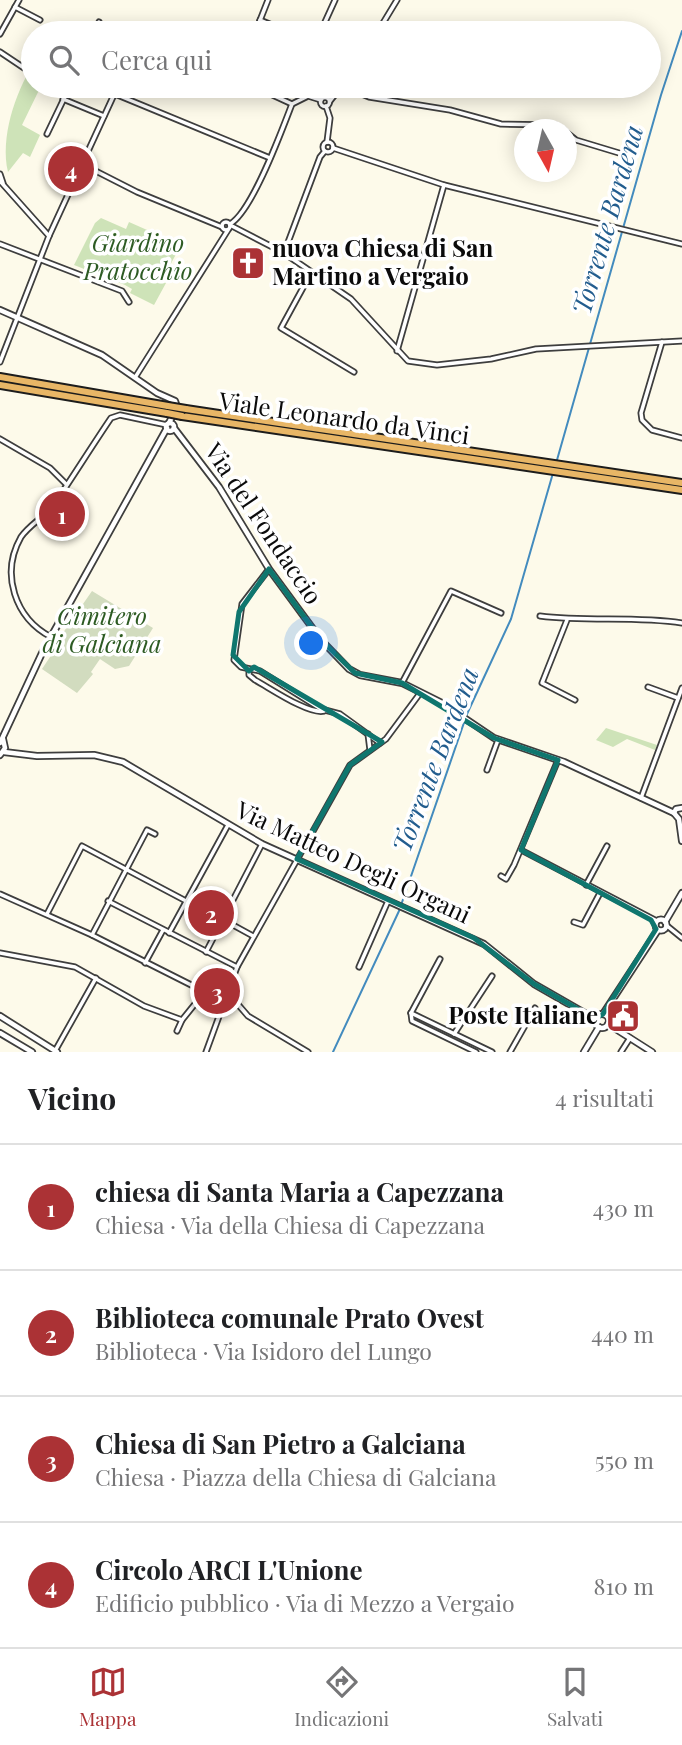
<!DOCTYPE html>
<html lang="it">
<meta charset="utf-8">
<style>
body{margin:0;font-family:"Playfair Display",serif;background:#f2f2f2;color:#202124}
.compass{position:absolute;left:514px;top:119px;width:63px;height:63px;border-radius:50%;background:#fff;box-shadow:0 4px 18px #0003;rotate:172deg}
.you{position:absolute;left:312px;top:644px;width:24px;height:24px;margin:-18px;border:5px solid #fff;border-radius:50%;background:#1a73e8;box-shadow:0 0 0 10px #1a73e833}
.badge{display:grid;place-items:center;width:46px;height:46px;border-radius:50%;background:#ab3235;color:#fff;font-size:23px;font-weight:700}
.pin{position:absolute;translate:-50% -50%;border:4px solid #fff;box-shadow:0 2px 7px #0006}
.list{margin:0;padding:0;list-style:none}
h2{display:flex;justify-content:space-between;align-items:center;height:91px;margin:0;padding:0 28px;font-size:30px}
h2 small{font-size:23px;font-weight:400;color:#757577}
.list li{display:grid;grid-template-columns:46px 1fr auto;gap:21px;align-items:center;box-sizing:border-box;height:126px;padding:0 28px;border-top:2px solid #e0e0e0}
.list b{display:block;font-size:26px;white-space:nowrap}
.list p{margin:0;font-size:23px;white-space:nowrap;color:#757577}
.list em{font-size:23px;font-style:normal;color:#757577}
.icon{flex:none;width:38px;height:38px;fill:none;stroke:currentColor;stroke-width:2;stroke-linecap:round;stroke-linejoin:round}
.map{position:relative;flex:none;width:682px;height:1052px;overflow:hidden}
.search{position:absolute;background:#fff;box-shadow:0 4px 18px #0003;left:21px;right:21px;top:21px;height:77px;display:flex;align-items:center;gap:18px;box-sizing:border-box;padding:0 24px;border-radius:38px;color:#757577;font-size:26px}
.sheet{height:595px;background:#fff}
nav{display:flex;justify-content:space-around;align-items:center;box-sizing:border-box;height:98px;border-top:2px solid #e0e0e0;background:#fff;font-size:19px;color:#757577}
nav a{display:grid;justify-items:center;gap:4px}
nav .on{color:#ab3235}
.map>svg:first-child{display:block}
</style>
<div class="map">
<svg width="682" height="1052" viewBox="0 0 682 1052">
<rect width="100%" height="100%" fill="#fdfaea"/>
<g fill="#cee3b8">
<path d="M33 65V86H41L22 125 40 135 30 157 23 153 8 172C0 138 15 93 33 65Z"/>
<path d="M101 218 126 229 129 222 181 245 162 280 166 283 154 305 130 293 132 289 125 285 74 265 95 223Z"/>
<path d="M606 728 657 745 655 750 627 739 613 747 596 740Z"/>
</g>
<path fill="#d2dcbf" d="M92 591 153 628 129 666 115 669 100 659 91 672 93 674 77 693 42 669 60 642 58 640Z"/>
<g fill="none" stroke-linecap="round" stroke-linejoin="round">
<g stroke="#438bbe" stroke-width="2">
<path d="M557 460 661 95 682 31"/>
<path d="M333 1052 399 911 467 714 511 619 553 473"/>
</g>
<g stroke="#3e3e3e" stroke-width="7">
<g id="minor">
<path d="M15 7 40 20"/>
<path d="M260 20 291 33"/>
<path d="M94 33 99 22"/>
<path d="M255 33 268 0"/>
<path d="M320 33 335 0"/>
<path d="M377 33 397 0"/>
<path d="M0 34 19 0"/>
<path d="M0 52 24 68"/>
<path d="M253 86 292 104"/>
<path d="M342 86 369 97 450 110 501 124 556 125 564 130"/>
<path d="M115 94 270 158"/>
<circle cx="325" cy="102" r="4.5"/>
<path d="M63 99 104 116"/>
<path d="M330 101 342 86"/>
<path d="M326 106 330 118 327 142"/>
<path d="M566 132 576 140 619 153"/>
<path d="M47 134 70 86"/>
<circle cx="328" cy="147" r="5"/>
<path d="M333 148 444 185 682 244"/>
<path d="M82 164 137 192 222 227"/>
<path d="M0 174 3 183"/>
<path d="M0 181 49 236"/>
<circle cx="226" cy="226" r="4"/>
<path d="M230 224C252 212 282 130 292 104L308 96 321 100"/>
<path d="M230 225 284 253 351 299 408 361 437 365 491 359 536 349 682 341"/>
<path d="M0 244 122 291 129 302"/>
<path d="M284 253 320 157 325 151"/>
<path d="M311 273 281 328 354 372"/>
<path d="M662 342 641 413 642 420 652 430 682 438"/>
<path d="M397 351 444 185"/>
<path d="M0 362 49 236 118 86"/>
<path d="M136 376 228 230"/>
<path d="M0 439 50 468 66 484"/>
<path d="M269 569 242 604 234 660 241 667 260 671 321 709 340 714 380 743"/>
<path d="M540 616C587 622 635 616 682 623"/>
<path d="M567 620 542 683 575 700"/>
<path d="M51 637C15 618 0 574 21 537 30 524 45 517 55 503 74 475 92 446 111 418L120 415 167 425"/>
<path d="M249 671V675L255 680C270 688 309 715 324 711"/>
<path d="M402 683 451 591 501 613"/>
<path d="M648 687 678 698"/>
<path d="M368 734 370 750"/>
<path d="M487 770 498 740"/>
<path d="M641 798 682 688"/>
<path d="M521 850 657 921"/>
<path d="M501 876 506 879 514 865 558 760"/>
<path d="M586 885 607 846"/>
<path d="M0 894 92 935 223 1001"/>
<path d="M108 901 237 967"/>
<path d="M47 914 82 846 186 901"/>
<path d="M222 919 253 936"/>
<path d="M574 922 583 925 600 893"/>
<path d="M666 925 682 938"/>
<path d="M169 933 228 825"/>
<path d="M92 935 147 830 155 834"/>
<path d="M206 952 262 844"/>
<path d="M0 953 75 967 144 1006 182 1020 203 994"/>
<path d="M145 963 163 930"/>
<path d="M359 967 388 901"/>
<path d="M225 997 235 1001 248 1016 308 1052"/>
<path d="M411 1013 492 1052"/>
<path d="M411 1013 412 1021 476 1052"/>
<path d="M411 1013 440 959"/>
<path d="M177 1031 182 1020"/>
<path d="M454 1034 492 976"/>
<path d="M55 1051 96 978"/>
<path d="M206 1052 237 967 350 765 386 739 418 696"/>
<path d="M510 1052 535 1008"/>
<path d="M621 1052 630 1038"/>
</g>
</g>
<g stroke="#3e3e3e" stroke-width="8">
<g id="tertiary">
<path d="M0 310 102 355 157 393 175 401 177 407 169 423"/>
<circle cx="170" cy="427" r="4"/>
<path d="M174 428 219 487 269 569 322 641 349 669 360 675 402 683 442 703 494 738 564 762 674 813"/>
<path d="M0 743 42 653 167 428"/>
<path d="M4 752 37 756 94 755 123 762 262 844 484 944 534 984 595 1019"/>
<path d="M0 755 5 748 3 739"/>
<path d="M682 808 676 809 674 813 679 819 682 841"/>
<circle cx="661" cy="925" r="5.5"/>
<path d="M665 922 682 893"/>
<path d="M603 1014 658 930"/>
<circle cx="602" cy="1021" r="7"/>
<path d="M0 1016 57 1052"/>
<path d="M608 1024 652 1052"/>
<path d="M0 1033 32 1052"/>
<path d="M584 1052 599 1027"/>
</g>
</g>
<g stroke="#1c1c1c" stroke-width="10">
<g id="trunk">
<path d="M0 377 168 406"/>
<path d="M0 385 167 413"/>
<path d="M186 409 682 483"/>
<path d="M182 416 682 490"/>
</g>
</g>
<use href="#minor" stroke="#fff" stroke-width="3.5"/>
<use href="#tertiary" stroke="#fff" stroke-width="4.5"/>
<use href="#trunk" stroke="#e8b666" stroke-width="6"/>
<g stroke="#1c1c1c" stroke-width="10" stroke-linecap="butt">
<g id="trunk-bridge">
<path d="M168 406 186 409"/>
<path d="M167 413 182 416"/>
</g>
</g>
<use href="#trunk-bridge" stroke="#e8b666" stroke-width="6"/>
</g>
<path fill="none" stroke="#0f766e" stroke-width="5" stroke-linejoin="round" d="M269 569 322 641 355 673 402 683 494 738 558 760 521 850 651 920 656 929 603 1014 595 1019 534 984 474 938 297 859 350 765 382 742 254 667 249 671 233 655 239 612Z"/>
<defs>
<g id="church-square" transform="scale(1.75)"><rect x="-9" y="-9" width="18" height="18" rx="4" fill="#ab3235" stroke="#fff"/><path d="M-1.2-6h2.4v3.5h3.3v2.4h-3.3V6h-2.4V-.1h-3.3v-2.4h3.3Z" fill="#fff"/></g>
<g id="civic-square" transform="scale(1.75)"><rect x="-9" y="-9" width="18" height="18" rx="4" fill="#ab3235" stroke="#fff"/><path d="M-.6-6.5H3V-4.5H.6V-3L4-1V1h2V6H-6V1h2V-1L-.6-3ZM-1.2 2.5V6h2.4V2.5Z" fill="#fff"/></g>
</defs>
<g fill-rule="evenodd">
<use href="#church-square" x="248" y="263"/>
<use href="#civic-square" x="623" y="1016"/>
</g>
<g text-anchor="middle" stroke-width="7" stroke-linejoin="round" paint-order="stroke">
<g font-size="24" font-style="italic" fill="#2d5b23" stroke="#fff">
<text x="138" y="252">Giardino<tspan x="138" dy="28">Pratocchio</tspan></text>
<text x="102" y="625">Cimitero<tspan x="102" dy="28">di Galciana</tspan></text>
</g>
<g font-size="24" font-weight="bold" fill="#0b0b0b" stroke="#fff" text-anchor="start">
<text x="272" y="257">nuova Chiesa di San<tspan x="272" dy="28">Martino a Vergaio</tspan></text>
<text x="598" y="1024" text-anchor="end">Poste Italiane</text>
</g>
<g font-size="24" fill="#0b0b0b" stroke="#fff">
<text transform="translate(344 419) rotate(8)" y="8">Viale Leonardo da Vinci</text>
<text transform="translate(263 524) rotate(56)" y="8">Via del Fondaccio</text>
<text transform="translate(353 863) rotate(25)" y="8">Via Matteo Degli Organi</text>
</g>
<g font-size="26" font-style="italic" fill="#225d8e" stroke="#fff">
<text transform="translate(608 220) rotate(-74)" y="9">Torrente Bardena</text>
<text transform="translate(436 760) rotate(-69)" y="9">Torrente Bardena</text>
</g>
</g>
</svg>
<svg class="compass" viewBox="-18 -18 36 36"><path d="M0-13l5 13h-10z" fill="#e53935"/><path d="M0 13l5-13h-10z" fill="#757577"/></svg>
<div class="you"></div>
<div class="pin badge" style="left:62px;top:514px">1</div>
<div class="pin badge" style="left:211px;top:913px">2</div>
<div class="pin badge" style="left:217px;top:991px">3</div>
<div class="pin badge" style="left:71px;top:169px">4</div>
<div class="search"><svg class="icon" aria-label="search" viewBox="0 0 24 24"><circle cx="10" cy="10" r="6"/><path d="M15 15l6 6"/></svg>Cerca qui</div>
</div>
<section class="sheet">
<h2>Vicino<small>4 risultati</small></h2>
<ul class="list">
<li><span class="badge">1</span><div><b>chiesa di Santa Maria a Capezzana</b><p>Chiesa · Via della Chiesa di Capezzana</p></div><em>430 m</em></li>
<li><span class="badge">2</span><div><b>Biblioteca comunale Prato Ovest</b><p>Biblioteca · Via Isidoro del Lungo</p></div><em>440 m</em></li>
<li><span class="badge">3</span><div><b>Chiesa di San Pietro a Galciana</b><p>Chiesa · Piazza della Chiesa di Galciana</p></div><em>550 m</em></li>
<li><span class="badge">4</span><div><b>Circolo ARCI L'Unione</b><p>Edificio pubblico · Via di Mezzo a Vergaio</p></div><em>810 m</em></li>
</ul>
</section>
<nav>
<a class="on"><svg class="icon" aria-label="map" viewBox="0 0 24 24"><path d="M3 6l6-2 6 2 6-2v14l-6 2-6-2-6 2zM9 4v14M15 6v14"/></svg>Mappa</a>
<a><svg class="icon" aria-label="directions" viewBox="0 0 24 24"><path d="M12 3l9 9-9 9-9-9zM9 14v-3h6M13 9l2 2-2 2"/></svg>Indicazioni</a>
<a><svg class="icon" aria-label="saved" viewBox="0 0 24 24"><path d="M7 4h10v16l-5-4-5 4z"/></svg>Salvati</a>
</nav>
